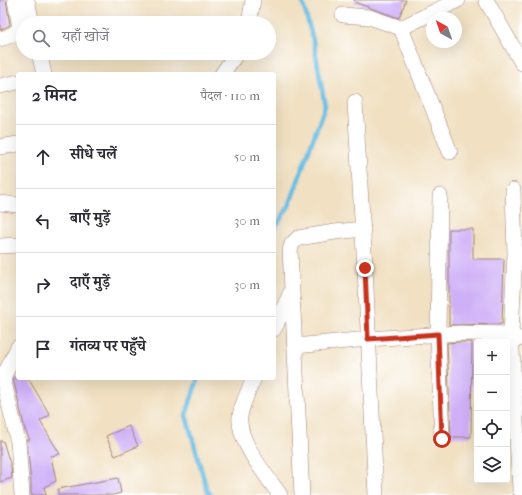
<!DOCTYPE html>
<html lang="hi">
<meta charset="utf-8">
<style>
body{margin:0;font-family:"IM FELL French Canon","Noto Serif Devanagari",serif;background:#f7f7f7;color:#2b2b33}
.controls{position:absolute;right:12px;bottom:12px;display:grid;overflow:hidden;border-radius:4px;box-shadow:0 4px 16px #0002}
.controls button{width:36px;height:36px;display:grid;place-items:center;padding:0;border:0;border-bottom:1px solid #e1e1e2;background:#fff;color:#2b2b33;font:20px sans-serif}
.compass{position:absolute;left:426px;top:12px;width:36px;height:36px;border-radius:50%;background:#fff;box-shadow:0 4px 16px #0002;rotate:320deg}
.stop{position:absolute;width:12px;height:12px;margin:-9px;border:3px solid #c8321e;border-radius:50%;background:#fff}
.stop.end{background:#c8321e;border-color:#fff;box-shadow:0 1px 4px #0008}
.list{margin:0;padding:0;list-style:none}
h2{display:flex;justify-content:space-between;align-items:center;height:52px;margin:0;padding:0 16px;font-size:17px}
h2 small{font-size:13px;font-weight:400;color:#7c7c81}
.list li{display:grid;grid-template-columns:26px 1fr auto;gap:12px;align-items:center;box-sizing:border-box;height:64px;padding:0 16px;border-top:1px solid #e1e1e2}
.list b{display:block;font-size:15px;white-space:nowrap}
.list em{font-size:13px;font-style:normal;color:#7c7c81}
.icon{flex:none;width:22px;height:22px;fill:none;stroke:currentColor;stroke-width:2;stroke-linecap:round;stroke-linejoin:round}
.map{position:relative;flex:none;width:522px;height:495px;overflow:hidden}
.search{position:absolute;background:#fff;box-shadow:0 4px 16px #0002;left:16px;top:16px;width:260px;height:44px;display:flex;align-items:center;gap:10px;box-sizing:border-box;padding:0 14px;border-radius:22px;color:#7c7c81;font-size:15px}
.panel{position:absolute;background:#fff;box-shadow:0 4px 16px #0002;left:16px;top:72px;width:260px;height:308px;border-radius:4px}
.map>svg:first-child{display:block}
</style>
<div class="map">
<svg width="522" height="495" viewBox="0 0 522 495">
<rect width="100%" height="100%" fill="#fff"/>
<filter id="ink" filterUnits="userSpaceOnUse"><feTurbulence type="fractalNoise" baseFrequency=".025" numOctaves="2"/><feDisplacementMap in="SourceGraphic" scale="8" xChannelSelector="R" yChannelSelector="G"/><feConvolveMatrix kernelMatrix="1 2 1 2 8 2 1 2 1" color-interpolation-filters="sRGB"/></filter>
<filter id="wash" filterUnits="userSpaceOnUse"><feTurbulence type="fractalNoise" baseFrequency=".012" numOctaves="4" result="noise"/><feDisplacementMap in="SourceGraphic" scale="16" xChannelSelector="R" yChannelSelector="G"/><feGaussianBlur stdDeviation="0.9" result="paint"/><feColorMatrix in="noise" values="0 0 0 0 0 0 0 0 0 0 0 0 0 0 0 0 0 1.4 0 .05"/><feComposite in="paint" operator="in"/></filter>
<g filter="url(#wash)">
<rect width="100%" height="100%" fill="#f1e0c1"/>
<g fill="none" stroke-linecap="round" stroke-linejoin="round">
<g stroke="#66bce3" stroke-width="4.5">
<path d="M274 229 289 206 325 106 314 44 302 0"/>
<path d="M198 378 186 415 207 490 211 495"/>
</g>
</g>
<g id="blocks">
<g fill="#cfb0f7">
<path d="M0 0H6L10 25 0 30Z"/>
<path d="M354 0H406L399 18 354 2Z"/>
<path d="M449 229H473V259H504L502 324 449 325Z"/>
<path d="M460 342H472L471 437H451L447 343Z"/>
<path d="M13 378H28L50 415 40 421 60 454 51 456 56 481 44 487 46 495H31V483L27 440H30L25 430Z"/>
<path d="M129 426 138 446 115 456 106 436Z"/>
<path d="M0 441H3L11 467 12 478 0 482Z"/>
<path d="M118 478 121 493 113 495H58V489Z"/>
</g>
</g>
</g>
<g filter="url(#ink)">
<use href="#blocks" fill-opacity="0" stroke="#9e8076" stroke-width="1"/>
<g fill="none" stroke-linecap="round" stroke-linejoin="round">
<g stroke="#9e8076" stroke-width="16">
<g id="street">
<path d="M27 0 32 23"/>
<path d="M486 0 522 63"/>
<path d="M343 15 369 17 401 28 458 0"/>
<path d="M249 23 253 0"/>
<path d="M401 28 450 152"/>
<path d="M0 39C8 37 15 34 20 28L15 0"/>
<path d="M39 53 44 74"/>
<path d="M222 74 237 53"/>
<path d="M0 86 18 82"/>
<path d="M355 102 365 268 376 495"/>
<path d="M0 147 18 144"/>
<path d="M513 190 515 253 511 334 520 490 522 489"/>
<path d="M440 196 438 334 442 439"/>
<path d="M0 203 18 205"/>
<path d="M0 246 18 245"/>
<path d="M274 329 291 292"/>
<path d="M295 346 368 339 460 333 511 334 519 339"/>
<path d="M18 347 3 378 18 442 22 495"/>
<path d="M254 378C249 390 242 403 240 416 237 441 266 475 280 495"/>
<path d="M302 495 290 250 292 244 298 238 335 232 363 229"/>
</g>
</g>
<use href="#street" stroke="#fff" stroke-width="15"/>
</g>
</g>
<g fill="none" stroke-linecap="round" stroke-linejoin="round" filter="url(#ink)">
<path stroke="#c8321e" stroke-width="5" d="M365 268 368 339 438 334 442 439"/>
</g>
</svg>
<div class="controls">
<button>+</button>
<button>−</button>
<button><svg class="icon" aria-label="locate" viewBox="0 0 24 24"><circle cx="12" cy="12" r="6"/><path d="M12 2v4M12 18v4M2 12h4M18 12h4"/></svg></button>
<button><svg class="icon" aria-label="layers" viewBox="0 0 24 24"><path d="M12 4l9 5-9 5-9-5zM3 14l9 5 9-5"/></svg></button>
</div>
<svg class="compass" viewBox="-18 -18 36 36"><path d="M0-13l5 13h-10z" fill="#e53935"/><path d="M0 13l5-13h-10z" fill="#7c7c81"/></svg>
<div class="stop" style="left:442px;top:439px"></div>
<div class="stop end" style="left:365px;top:268px"></div>
<div class="search"><svg class="icon" aria-label="search" viewBox="0 0 24 24"><circle cx="10" cy="10" r="6"/><path d="M15 15l6 6"/></svg>यहाँ खोजें</div>
<section class="panel">
<h2>2 मिनट<small>पैदल · 110 m</small></h2>
<ul class="list">
<li><svg class="icon" aria-label="ahead" viewBox="0 0 24 24"><path d="M12 20V5M6 11l6-6 6 6"/></svg><div><b>सीधे चलें</b></div><em>50 m</em></li>
<li><svg class="icon" aria-label="left" viewBox="0 0 24 24"><path d="M17 20v-9H6M10 6l-5 5 5 5"/></svg><div><b>बाएँ मुड़ें</b></div><em>30 m</em></li>
<li><svg class="icon" aria-label="right" viewBox="0 0 24 24"><path d="M7 20v-9h11M14 6l5 5-5 5"/></svg><div><b>दाएँ मुड़ें</b></div><em>30 m</em></li>
<li><svg class="icon" aria-label="arrive" viewBox="0 0 24 24"><path d="M6 21V4h12l-3 4 3 4H6"/></svg><div><b>गंतव्य पर पहुँचे</b></div></li>
</ul>
</section>
</div>
